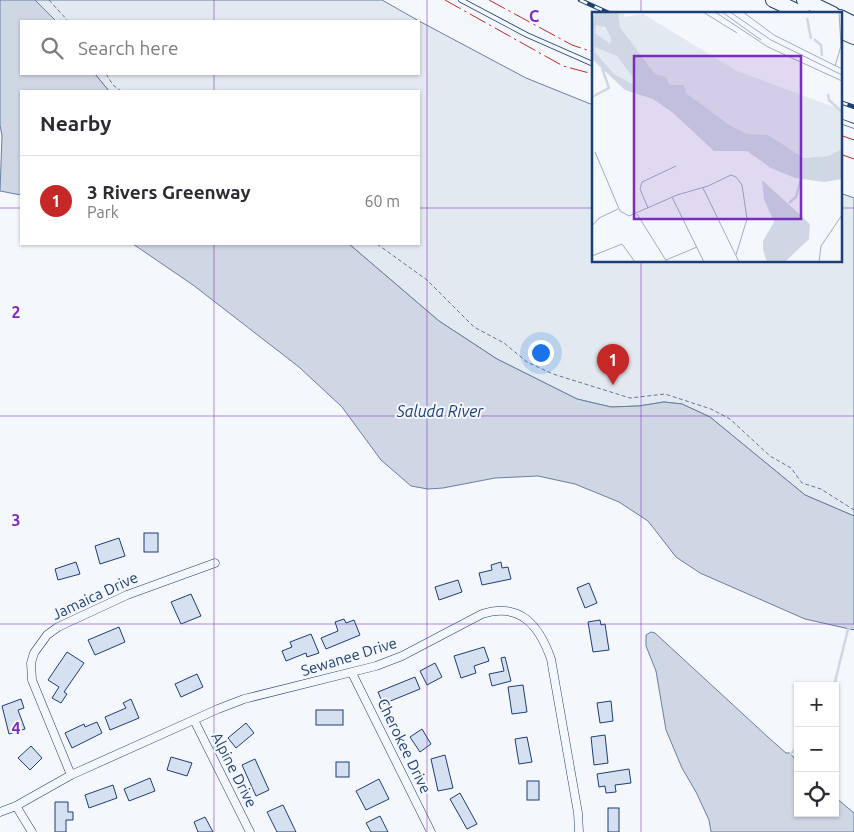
<!DOCTYPE html>
<meta charset="utf-8">
<style>
body{margin:0;font-family:Ubuntu,sans-serif;background:#f2f2f3;color:#2b2b33}
.controls{position:absolute;right:15px;bottom:15px;display:grid;overflow:hidden;border-radius:0px;box-shadow:0 1px 4px #0004}
.controls button{width:45px;height:45px;display:grid;place-items:center;padding:0;border:0;border-bottom:1px solid #e1e1e2;background:#fff;color:#2b2b33;font:25px sans-serif}
.you{position:absolute;left:540px;top:352px;width:18px;height:18px;margin:-12px;border:4px solid #fff;border-radius:50%;background:#1a73e8;box-shadow:0 0 0 8px #1a73e833}
.badge{display:grid;place-items:center;width:32px;height:32px;border-radius:50%;background:#c62828;color:#fff;font-size:16px;font-weight:700}
.pin{position:absolute;translate:-50% -41px;filter:drop-shadow(0 1px 2px #0008)}
.pin::after{content:'';position:absolute;top:26px;width:18px;height:15px;background:inherit;clip-path:polygon(0 0,100% 0,50% 100%)}
.list{margin:0;padding:0;list-style:none}
h2{display:flex;justify-content:space-between;align-items:center;height:65px;margin:0;padding:0 20px;font-size:21px}
h2 small{font-size:16px;font-weight:400;color:#7c7c81}
.list li{display:grid;grid-template-columns:32px 1fr auto;gap:15px;align-items:center;box-sizing:border-box;height:90px;padding:0 20px;border-top:1px solid #e1e1e2}
.list b{display:block;font-size:19px;white-space:nowrap}
.list p{margin:0;font-size:16px;white-space:nowrap;color:#7c7c81}
.list em{font-size:16px;font-style:normal;color:#7c7c81}
.icon{flex:none;width:28px;height:28px;fill:none;stroke:currentColor;stroke-width:2;stroke-linecap:round;stroke-linejoin:round}
.map{position:relative;flex:none;width:854px;height:832px;overflow:hidden}
.search{position:absolute;background:#fff;box-shadow:0 1px 4px #0004;left:20px;top:20px;width:400px;height:55px;display:flex;align-items:center;gap:12px;box-sizing:border-box;padding:0 18px;border-radius:0px;color:#7c7c81;font-size:19px}
.panel{position:absolute;background:#fff;box-shadow:0 1px 4px #0004;left:20px;top:90px;width:400px;height:155px;border-radius:0px}
.map>svg:first-child{display:block}
</style>
<div class="map">
<svg width="854" height="832" viewBox="0 0 854 832">
<rect width="100%" height="100%" fill="#f4f7fb"/>
<g fill="#e3e9f0" stroke="#687fa3">
<path d="M35 0H382L419 21H56Z"/>
<path d="M419 21 526 78 593 105V261H840V193L854 198V516L805 495 710 417 682 404 664 402 639 406 611 407 577 399 497 359 439 321 349 244H419V91H109L95 74H419Z"/>
</g>
<g fill="#cfd7e4" stroke="#687fa3">
<path d="M0 0H35L56 21H21V74H95L109 91H21V195L0 191 2 136 0 125Z"/>
<path d="M133 244H349L439 321 497 359 577 399 611 407 639 406 664 402 682 404 710 417 805 495 854 516V630L805 619 700 573 676 557 648 521 619 502 575 484 538 476 495 478 443 488 428 489 411 486 381 460 342 407 299 367 193 285Z"/>
<path d="M651 632 655 633 769 738 786 753H790L798 763V813H835V797L854 813V832H711L709 820 696 792 682 768 666 730 656 671 646 646V635Z"/>
</g>
<g fill="none" stroke-linecap="round" stroke-linejoin="round">
<g stroke="#cfd7e4" stroke-width="2.5">
<path d="M834 686 848 629 854 626"/>
<path d="M789 756 798 746"/>
</g>
</g>
<g fill="#d5e0f0" stroke="#1d3f73">
<rect x="144" y="533" width="14" height="19"/>
<path d="M119 538 125 556 100 564 95 546Z"/>
<path d="M76 562 80 574 58 580 55 569Z"/>
<path d="M501 562 502 568 508 567 511 579 482 585 479 573 492 570 491 565Z"/>
<path d="M458 580 462 592 439 600 435 587Z"/>
<path d="M589 583 597 603 585 608 577 588Z"/>
<path d="M191 594 201 616 181 624 171 602Z"/>
<path d="M344 619 346 623 354 620 360 635 326 649 321 638 338 631 335 622Z"/>
<path d="M600 620 601 625 605 624 609 650 593 652 588 622Z"/>
<path d="M119 627 125 642 95 655 88 640Z"/>
<path d="M311 634 319 653 307 657 306 653 286 661 282 651 292 647 290 642Z"/>
<path d="M484 647 489 661 474 666 476 673 461 678 454 656Z"/>
<path d="M67 652 84 663 64 692 67 694 61 703 52 698 59 687 48 680Z"/>
<path d="M505 657 511 681 492 686 489 674 504 671 501 658Z"/>
<path d="M435 663 442 677 427 685 420 671Z"/>
<path d="M197 674 203 687 181 697 175 684Z"/>
<path d="M415 677 420 689 383 704 378 692Z"/>
<path d="M523 685 527 712 512 714 508 687Z"/>
<path d="M21 699 24 708 18 710 25 729 9 734 2 706Z"/>
<path d="M131 699 139 718 110 730 105 717 126 708 123 703Z"/>
<path d="M611 701 613 721 600 723 597 703Z"/>
<rect x="316" y="710" width="27" height="15"/>
<path d="M97 722 102 733 72 748 65 733 84 724 85 727Z"/>
<path d="M246 723 254 733 236 748 228 738Z"/>
<path d="M422 729 431 744 420 752 410 737Z"/>
<path d="M605 735 608 763 594 765 591 737Z"/>
<path d="M527 737 532 762 519 764 515 739Z"/>
<path d="M31 746 42 758 30 770 18 758Z"/>
<path d="M445 755 453 788 438 791 431 759Z"/>
<path d="M171 757 192 763 187 776 167 770Z"/>
<path d="M255 759 269 790 256 796 242 765Z"/>
<rect x="336" y="762" width="13" height="15"/>
<path d="M629 769 631 783 615 785 616 792 606 793 605 786 599 787 597 774Z"/>
<path d="M150 778 155 791 129 801 124 789Z"/>
<path d="M379 779 389 799 366 810 356 791Z"/>
<rect x="527" y="781" width="12" height="19"/>
<path d="M113 785 117 798 89 808 85 795Z"/>
<path d="M460 793 477 824 467 829 450 799Z"/>
<path d="M55 802H68V812H73V820H66V832H55Z"/>
<path d="M283 805 296 832H277L267 812Z"/>
<rect x="608" y="808" width="11" height="24"/>
<path d="M380 816 388 832H371L366 823Z"/>
<path d="M205 817 213 832H198L194 822Z"/>
</g>
<g fill="none" stroke-linecap="round" stroke-linejoin="round">
<g stroke="#1d3f73" stroke-width="5.5">
<g id="service">
<path d="M461 0 527 35 593 64"/>
<path d="M840 121 854 126"/>
</g>
</g>
<g stroke="#1d3f73" stroke-width="9">
<g id="minor">
<path d="M352 673 431 832"/>
<path d="M194 720 250 832"/>
<path d="M71 775 32 680 31 663 34 653 47 635 58 627 127 595 215 563"/>
<path d="M16 806 32 832"/>
<path d="M0 812 16 806 71 775 218 709 244 699 376 666 402 656 482 614C520 602 539 625 551 659L578 813 579 832"/>
</g>
</g>
<g stroke="#1d3f73" stroke-width="16">
<g id="motorway">
<path d="M773 0 803 14"/>
<path d="M804 0 833 14"/>
<path d="M840 17 854 24"/>
<path d="M840 31 854 37"/>
</g>
</g>
<g stroke="#5e769c" stroke-width="1" stroke-dasharray="4 2.5" stroke-linecap="butt">
<path d="M49 0 68 21"/>
<path d="M106 74 113 85 121 91"/>
<path d="M377 244 427 280 474 327 504 343 527 362 553 374 630 398 665 394 711 409 730 419 770 456 791 468 802 483 821 489 854 510"/>
</g>
<use href="#service" stroke="#f4f7fb" stroke-width="4"/>
<use href="#minor" stroke="#f4f7fb" stroke-width="8"/>
<use href="#motorway" stroke="#f4f7fb" stroke-width="14"/>
<g stroke="#1d3f73" stroke-width="4.5">
<g id="rail">
<path d="M580 0 611 14"/>
<path d="M840 102 854 107"/>
</g>
</g>
<use href="#rail" stroke="#f4f7fb" stroke-width="2.5" stroke-dasharray="8" stroke-linecap="butt"/>
<g stroke="#c62828" stroke-width="1" stroke-dasharray="18 4 2.5 4" stroke-linecap="butt">
<path d="M445 0 563 66 593 74"/>
<path d="M489 0 572 45 593 52"/>
<path d="M840 135 854 140"/>
<path d="M840 154 854 159"/>
</g>
</g>
<path fill="none" stroke="#7b2cbf" stroke-width="1" stroke-opacity="0.55" d="M214 0V21M427 0V832M641 0V14M214 74V91M0 208H21M419 208H593M840 208H854M214 244V832M641 261V832M0 416H854M0 624H854"/>
<g text-anchor="middle" stroke-width="4" stroke-linejoin="round" paint-order="stroke">
<g font-size="15" fill="#1d3f73" stroke="#f4f7fb">
<text transform="translate(95 596) rotate(-25)" y="5">Jamaica Drive</text>
<text transform="translate(349 657) rotate(-17)" y="5">Sewanee Drive</text>
<text transform="translate(404 746) rotate(64)" y="5">Cherokee Drive</text>
<text transform="translate(234 770) rotate(63)" y="5">Alpine Drive</text>
</g>
<g font-size="16" font-style="italic" fill="#1d3f73" stroke="#f4f7fb">
<text x="440" y="417">Saluda River</text>
</g>
</g>
<g transform="translate(592 12)">
<rect width="250" height="250" fill="#f4f7fb"/>
<path d="M25 0H31L33 5 51 2 145 59 250 98V137L236 144 212 146 176 123 155 122 139 114 94 81 92 74 78 73 74 65 63 62 28 15ZM5 13 11 14 19 26 18 33 3 21 1 17ZM2 35 25 44 41 66 42 73 22 62 3 40Z" fill="#e3e9f0"/>
<path d="M3 0 26 1 28 15 63 62 74 65 78 73H92L94 81 139 114 155 122 176 123 212 146 236 144 250 137V167L232 170 203 166 179 156 155 139H122L80 100 61 87 33 78 0 47V10ZM4 13 13 15 19 26 18 32 3 21ZM2 35 25 44 41 66 42 73 22 62 3 40ZM170 168 218 212 217 227 193 250H175L171 238V229L182 210 172 187Z" fill="#cfd7e4" fill-rule="evenodd"/>
<path fill="none" stroke="#cfd7e4" stroke-width="2.5" d="M215 6 219 27M222 27 229 33 230 44M236 82 237 88 250 100M0 85 17 76 10 56M197 191 204 185 209 167"/>
<path fill="none" stroke="#9eadc5" stroke-width="1" d="M111 0 145 21M123 0 176 35 250 69M130 0 169 28M138 0 179 28 250 63M151 0 182 23 250 57M243 54 249 34 247 0M3 140 28 199 37 204 85 183 116 174 139 163 144 165 150 173 155 207 144 243M111 176 147 250M80 185 112 250M56 196 48 177 50 170 84 154M45 202 75 250M0 214 7 206 26 197M0 244 30 232 43 250M74 248 105 235M227 250 229 234 250 203"/>
<path fill="#7b2cbf" fill-opacity="0.15" stroke="#7b2cbf" stroke-width="2.5" d="M42 44H209V207H42Z"/>
<rect width="250" height="250" fill="none" stroke="#1d3f73" stroke-width="2.5"/>
</g>
<g font-size="16" text-anchor="middle" font-weight="bold" fill="#7b2cbf" stroke="#f4f7fb" stroke-width="4" stroke-linejoin="round" paint-order="stroke">
<text x="534" y="22">C</text>
<text x="16" y="318">2</text>
<text x="16" y="526">3</text>
<text x="16" y="734">4</text>
</g>
</svg>
<div class="controls">
<button>+</button>
<button>−</button>
<button><svg class="icon" aria-label="locate" viewBox="0 0 24 24"><circle cx="12" cy="12" r="6"/><path d="M12 2v4M12 18v4M2 12h4M18 12h4"/></svg></button>
</div>
<div class="you"></div>
<div class="pin badge" style="left:613px;top:385px">1</div>
<div class="search"><svg class="icon" aria-label="search" viewBox="0 0 24 24"><circle cx="10" cy="10" r="6"/><path d="M15 15l6 6"/></svg>Search here</div>
<section class="panel">
<h2>Nearby<small></small></h2>
<ul class="list">
<li><span class="badge">1</span><div><b>3 Rivers Greenway</b><p>Park</p></div><em>60 m</em></li>
</ul>
</section>
</div>
